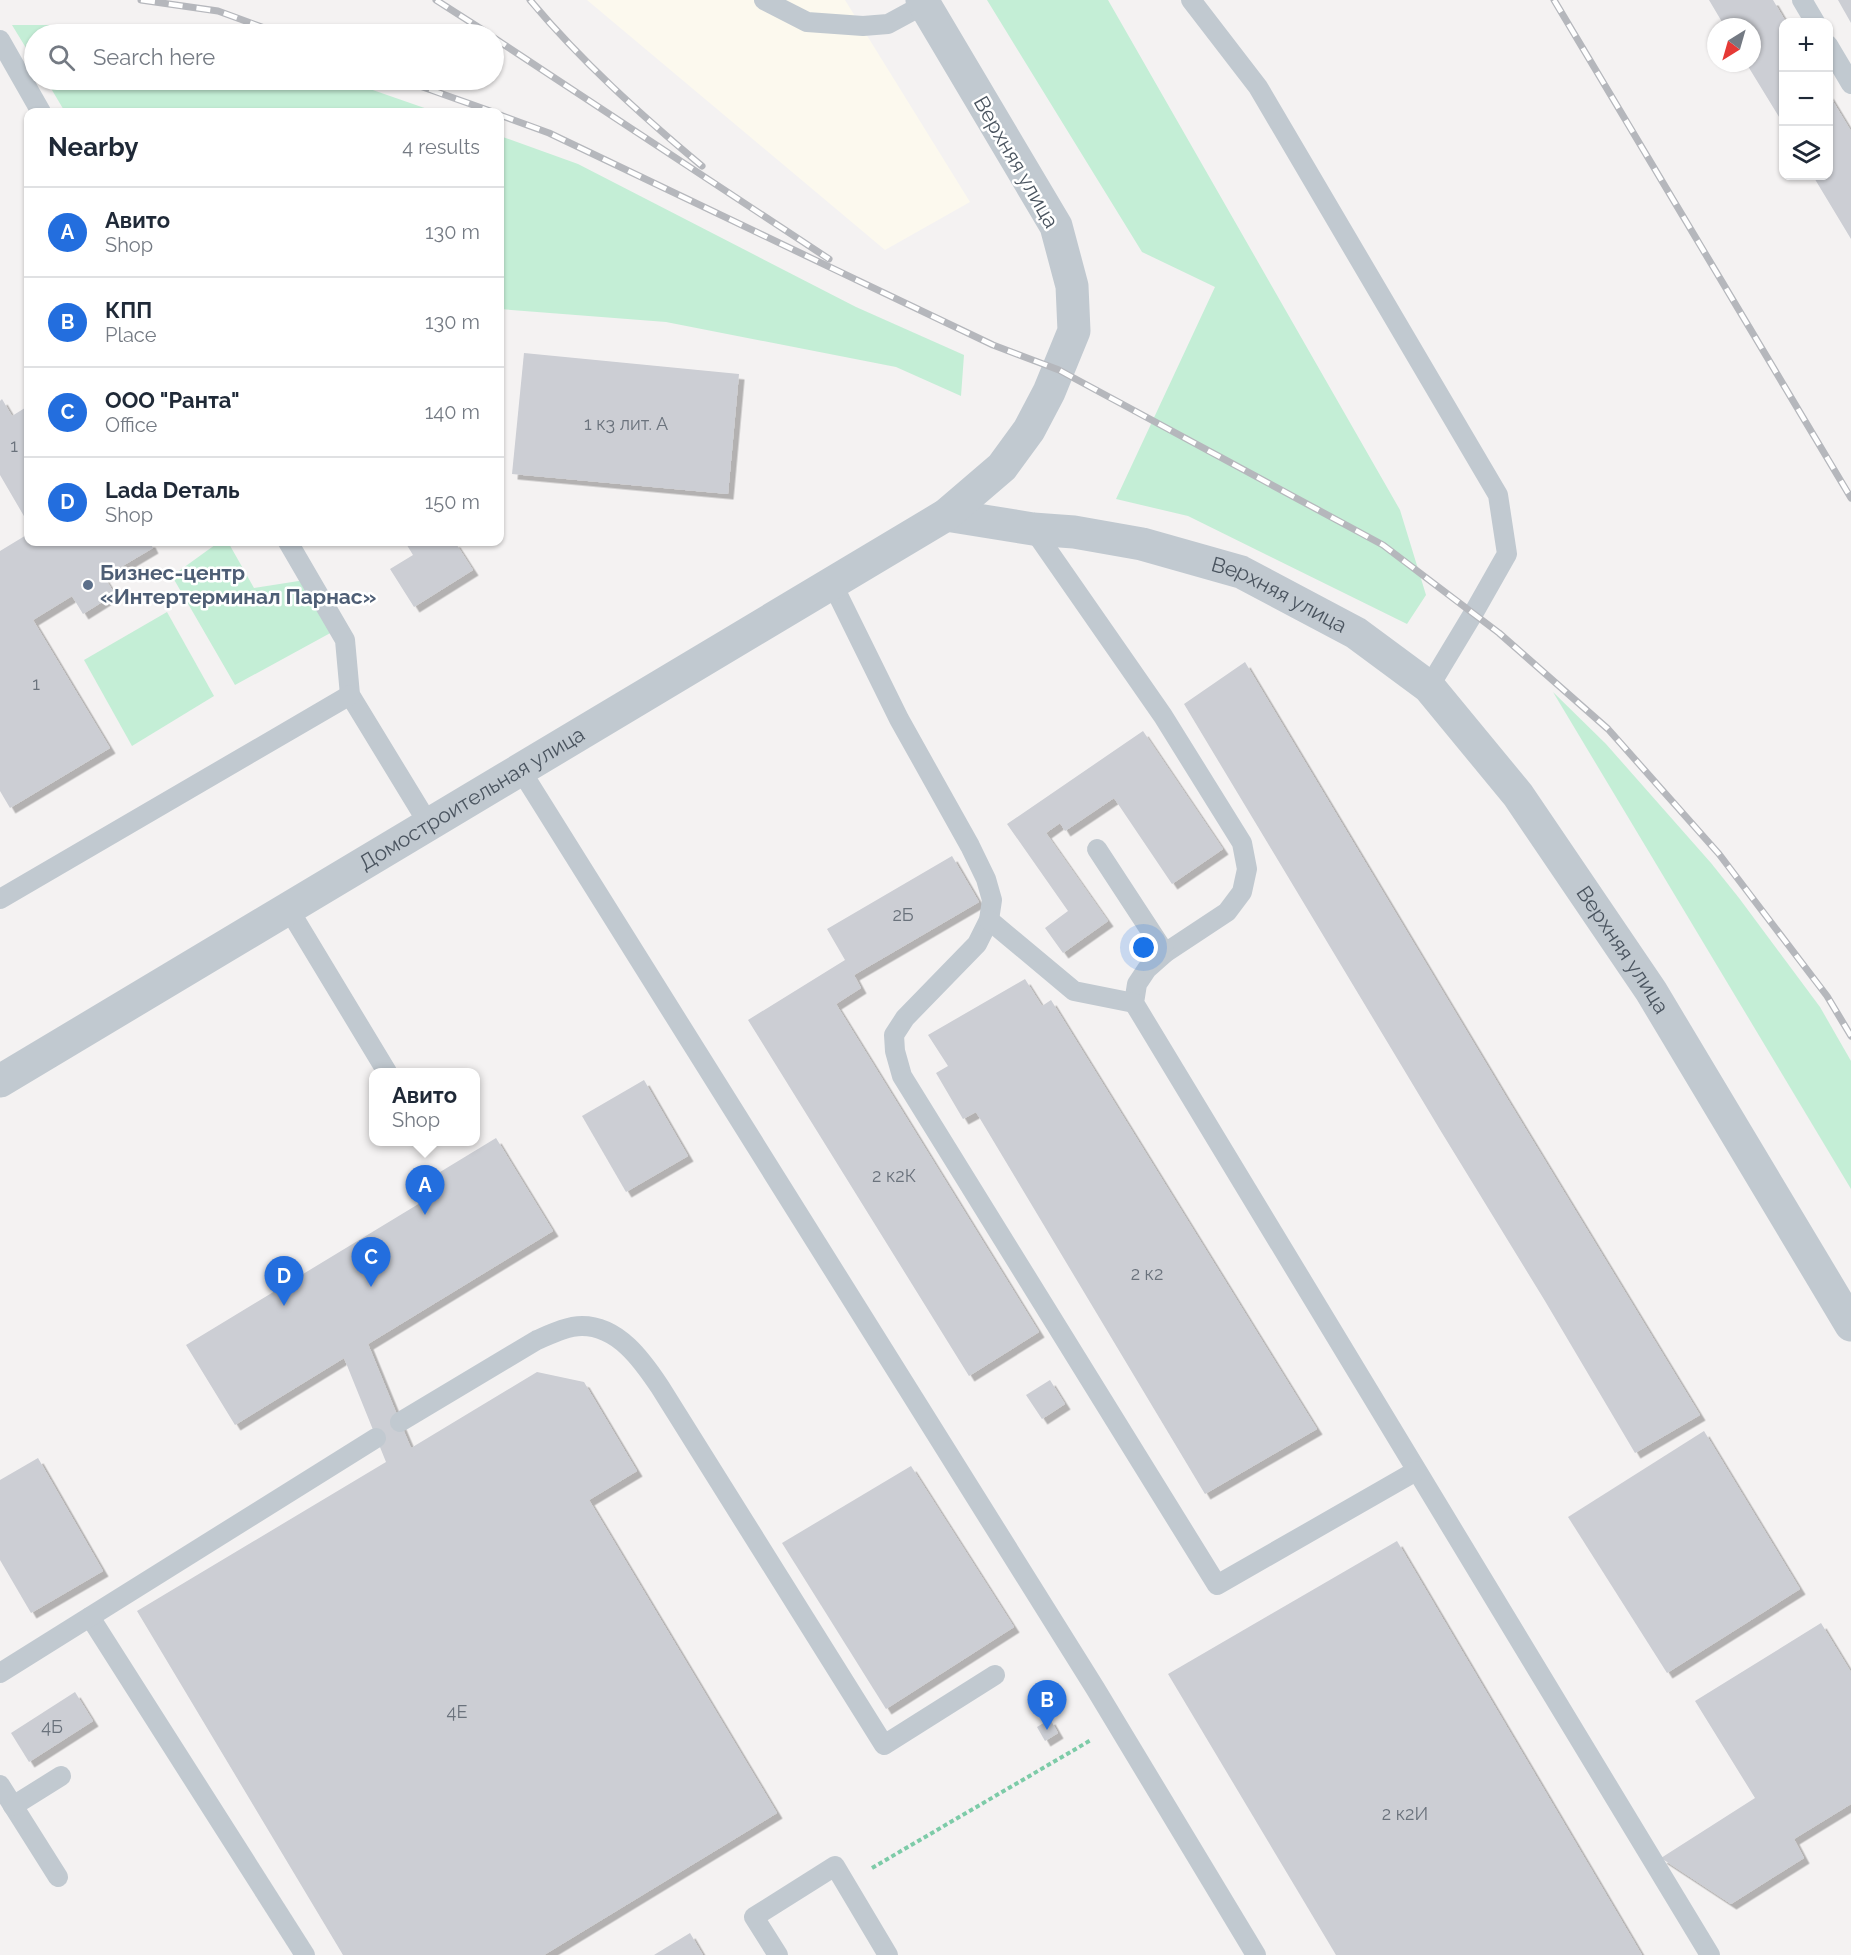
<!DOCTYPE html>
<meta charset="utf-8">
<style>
body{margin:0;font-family:Raleway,sans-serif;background:#f2f2f3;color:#1f2937}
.controls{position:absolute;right:18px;top:18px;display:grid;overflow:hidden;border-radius:12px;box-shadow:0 2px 4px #0004}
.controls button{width:54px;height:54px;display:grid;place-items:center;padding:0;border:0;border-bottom:2px solid #e0e1e3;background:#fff;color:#1f2937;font:30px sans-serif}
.compass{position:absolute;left:1707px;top:18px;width:54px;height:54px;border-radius:50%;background:#fff;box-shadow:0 2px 4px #0004;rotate:217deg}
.you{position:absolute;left:1144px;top:948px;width:21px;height:21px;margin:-15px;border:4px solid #fff;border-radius:50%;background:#1a73e8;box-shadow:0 0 0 9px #1a73e833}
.badge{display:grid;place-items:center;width:39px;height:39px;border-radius:50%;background:#236ede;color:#fff;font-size:20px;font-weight:700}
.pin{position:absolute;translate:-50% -50px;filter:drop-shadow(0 2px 3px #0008)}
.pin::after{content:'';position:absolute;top:32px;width:21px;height:18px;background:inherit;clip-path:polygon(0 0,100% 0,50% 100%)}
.popup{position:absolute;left:369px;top:1068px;width:111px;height:78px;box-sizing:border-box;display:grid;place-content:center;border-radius:12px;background:#fff;filter:drop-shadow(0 2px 4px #0005);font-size:20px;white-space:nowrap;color:#747a83}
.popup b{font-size:22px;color:#1f2937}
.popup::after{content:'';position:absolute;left:50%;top:100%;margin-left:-12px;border:12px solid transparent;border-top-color:#fff}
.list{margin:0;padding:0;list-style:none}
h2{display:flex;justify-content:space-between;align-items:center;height:78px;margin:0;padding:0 24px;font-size:26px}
h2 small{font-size:20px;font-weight:400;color:#747a83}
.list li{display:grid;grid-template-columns:39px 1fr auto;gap:18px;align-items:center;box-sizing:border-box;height:90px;padding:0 24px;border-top:2px solid #e0e1e3}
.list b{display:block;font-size:22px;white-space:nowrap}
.list p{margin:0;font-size:20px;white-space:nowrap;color:#747a83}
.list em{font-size:20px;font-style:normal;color:#747a83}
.icon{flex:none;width:33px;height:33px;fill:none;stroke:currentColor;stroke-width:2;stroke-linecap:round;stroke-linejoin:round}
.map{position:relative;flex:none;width:1851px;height:1955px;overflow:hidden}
.search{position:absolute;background:#fff;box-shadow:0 2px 4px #0004;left:24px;top:24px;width:480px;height:66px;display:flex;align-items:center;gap:15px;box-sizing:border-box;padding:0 21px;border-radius:33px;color:#747a83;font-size:22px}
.panel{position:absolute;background:#fff;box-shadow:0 2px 4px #0004;left:24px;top:108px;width:480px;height:438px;border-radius:12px}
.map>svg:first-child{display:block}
</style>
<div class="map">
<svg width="1851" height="1955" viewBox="0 0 1851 1955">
<defs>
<filter id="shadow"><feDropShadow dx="5.5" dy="5.5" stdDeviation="0" flood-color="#0004"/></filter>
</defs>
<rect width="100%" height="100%" fill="#f4f2f2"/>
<path fill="#fcf9ee" d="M587 0H845L970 202 885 250Z"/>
<g fill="#c4eed6">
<path d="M987 0H1108L1400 510 1426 595 1407 624 1188 516 1116 499 1215 287 1142 252Z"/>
<path d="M12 25H190L216 34H34V61Z"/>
<path d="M46 80H344L436 112H65Z"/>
<path d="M500 136 578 164 856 307 964 355 961 396 896 367 666 322 500 309Z"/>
<path d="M219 542H228L254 588 305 580 334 631 235 685 172 576Z"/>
<path d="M167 612 214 696 132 746 84 660Z"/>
<path d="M1553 692 1606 744 1711 863 1739 898 1820 1007 1851 1061V1189Z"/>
</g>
<g fill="#ccced4" filter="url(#shadow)">
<path d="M1709 0H1773L1786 22H1784V125L1746 63H1752V27H1725Z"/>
<path d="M1838 0H1851V23Z"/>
<path d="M1828 93 1851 131V239L1813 176H1828Z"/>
<path d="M524 353 739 374 728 494 512 474Z"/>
<path d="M2 399 12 416 28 406V523L0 475V401Z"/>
<path d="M28 534V542H150L153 548 104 577 115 594 83 614 72 596 33 620 110 748 10 808 0 791V551Z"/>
<path d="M405 542H455L473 570 414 607 390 569 413 555Z"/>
<path d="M1245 662 1505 1095 1700 1415 1635 1453 1545 1301 1442 1133 1184 704Z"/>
<path d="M1143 731 1223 849 1172 884 1114 798 1065 831 1060 823 1046 833 1108 921 1063 953 1045 928 1068 911 1007 824Z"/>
<path d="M952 856 979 902 854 975 861 988 836 1004 1039 1332 969 1376 748 1020 845 960 827 929Z"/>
<path d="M1025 979 1042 1006 1051 1000 1317 1429 1205 1494 976 1112 963 1119 936 1073 948 1066 928 1035Z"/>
<path d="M644 1080 688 1156 626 1192 582 1116Z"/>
<path d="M496 1138 553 1231 368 1344 400 1422 411 1448 537 1372 584 1382 637 1471 589 1500 777 1813 544 1955H343L137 1611 386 1462 344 1358 235 1425 186 1345 430 1197 422 1183Z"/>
<path d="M1050 1380 1065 1404 1042 1419 1026 1395Z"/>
<path d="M1704 1431 1800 1589 1667 1673 1568 1517Z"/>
<path d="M38 1458 103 1571 31 1613 0 1560V1480Z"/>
<path d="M911 1466 1014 1627 886 1709 782 1543Z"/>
<path d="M1397 1541 1642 1955H1336L1168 1674Z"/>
<path d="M1821 1623 1851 1672V1804L1794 1839 1804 1858 1731 1904 1661 1858 1755 1798 1695 1701Z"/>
<path d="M75 1692 93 1721 29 1762 11 1733Z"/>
<path d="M1050 1719 1058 1733 1045 1741 1037 1727Z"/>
<path d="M690 1933 703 1955H654Z"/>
</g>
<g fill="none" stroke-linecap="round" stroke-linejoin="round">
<path stroke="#7dcba8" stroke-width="4" stroke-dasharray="4.5 3" stroke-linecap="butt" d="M872 1868 1091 1740"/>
<g stroke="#c1c9d0" stroke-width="20">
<path d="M764 0 807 22 863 26 888 24 925 4"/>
<path d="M1191 0 1258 87 1498 495 1507 554 1473 614 1429 687"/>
<path d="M1802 0 1815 22"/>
<path d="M0 40 41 112"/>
<path d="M1828 45 1851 84"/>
<path d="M1033 529 1163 716 1242 843 1247 869 1242 892 1227 912 1165 953 1147 969 1137 984 1134 1003 1710 1955"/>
<path d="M288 542 345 640 350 695 428 823"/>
<path d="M832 583 899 719 970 846 986 879 992 900 989 920 977 944 905 1018 894 1035 895 1051 902 1076 1217 1585 1416 1471"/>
<path d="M520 769 1095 1688 1256 1955"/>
<path d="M1097 849 1165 953"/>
<path d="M0 899 350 695"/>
<path d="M288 908 387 1072"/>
<path d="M989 920 1074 991 1134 1003"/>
<path d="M400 1422 537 1340C551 1334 567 1326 582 1326 618 1326 642 1360 660 1387L884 1745 995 1675"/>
<path d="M90 1617 305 1955"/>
<path d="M0 1673 376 1438"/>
<path d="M0 1785 58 1877"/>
<path d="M13 1806 61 1776"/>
<path d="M778 1955 754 1917 835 1866 888 1955"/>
</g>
<path stroke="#c1c9d0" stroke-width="33" id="s1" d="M946 515 1033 529 1074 532 1142 544 1241 572 1356 633 1429 687 1518 795 1651 991 1851 1325"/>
<path stroke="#c1c9d0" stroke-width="33" id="s2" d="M0 1081 946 515 1002 467 1029 430 1049 392 1074 331 1072 286 1056 226 922 0"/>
<g stroke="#b5b7bc" stroke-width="7">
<g id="rail">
<path d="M141 0 218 11 281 34"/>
<path d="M436 0 489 34"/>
<path d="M530 0C581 61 641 115 702 166"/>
<path d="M1554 0 1851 498"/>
<path d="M494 38 829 259"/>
<path d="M403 80 493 112"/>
<path d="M500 115 549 133 993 345 1059 370 1383 545 1499 633 1608 729 1719 854 1827 996 1851 1036"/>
</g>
</g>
<use href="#rail" stroke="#fff" stroke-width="4.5" stroke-dasharray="14" stroke-linecap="butt"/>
</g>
<circle fill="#5c6f8a" stroke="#fff" stroke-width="2" cx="88" cy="585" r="6"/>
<g text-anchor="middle" stroke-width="5" stroke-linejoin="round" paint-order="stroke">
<g font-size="18" fill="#6a727c">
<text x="626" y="430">1 к3 лит. А</text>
<text x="14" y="452">1</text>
<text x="36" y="690">1</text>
<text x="903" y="921">2Б</text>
<text x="894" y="1182">2 к2К</text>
<text x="1147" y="1280">2 к2</text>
<text x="457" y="1718">4Е</text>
<text x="52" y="1733">4Б</text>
<text x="1405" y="1820">2 к2И</text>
</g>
<g font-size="21" fill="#4a545f" stroke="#fff">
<text transform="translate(1016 162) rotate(60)" y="7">Верхняя улица</text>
<text dy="7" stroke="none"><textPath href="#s1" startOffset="345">Верхняя улица</textPath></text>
<text dy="7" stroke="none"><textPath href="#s2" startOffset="550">Домостроительная улица</textPath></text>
<text dy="7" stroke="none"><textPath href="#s1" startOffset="849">Верхняя улица</textPath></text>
</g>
<g font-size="21" font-weight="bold" fill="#4e5e75" stroke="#fff" text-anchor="start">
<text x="100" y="580">Бизнес-центр<tspan x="100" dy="24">«Интертерминал Парнас»</tspan></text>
</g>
</g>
</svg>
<div class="controls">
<button>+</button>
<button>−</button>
<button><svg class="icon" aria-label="layers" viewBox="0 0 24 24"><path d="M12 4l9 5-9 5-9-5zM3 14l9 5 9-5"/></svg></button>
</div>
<svg class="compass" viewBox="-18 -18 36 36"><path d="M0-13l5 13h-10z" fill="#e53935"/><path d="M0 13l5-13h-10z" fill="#747a83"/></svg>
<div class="you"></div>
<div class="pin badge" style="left:425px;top:1215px">A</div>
<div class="popup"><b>Авито</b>Shop</div>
<div class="pin badge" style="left:1047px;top:1730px">B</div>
<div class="pin badge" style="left:371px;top:1287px">C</div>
<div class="pin badge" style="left:284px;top:1306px">D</div>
<div class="search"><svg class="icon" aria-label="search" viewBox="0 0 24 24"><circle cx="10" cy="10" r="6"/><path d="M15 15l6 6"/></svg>Search here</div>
<section class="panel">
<h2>Nearby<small>4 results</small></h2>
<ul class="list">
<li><span class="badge">A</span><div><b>Авито</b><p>Shop</p></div><em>130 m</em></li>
<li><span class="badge">B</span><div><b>КПП</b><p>Place</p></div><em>130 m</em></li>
<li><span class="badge">C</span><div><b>ООО &quot;Ранта&quot;</b><p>Office</p></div><em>140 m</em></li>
<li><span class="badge">D</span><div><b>Lada Dеталь</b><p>Shop</p></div><em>150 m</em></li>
</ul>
</section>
</div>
